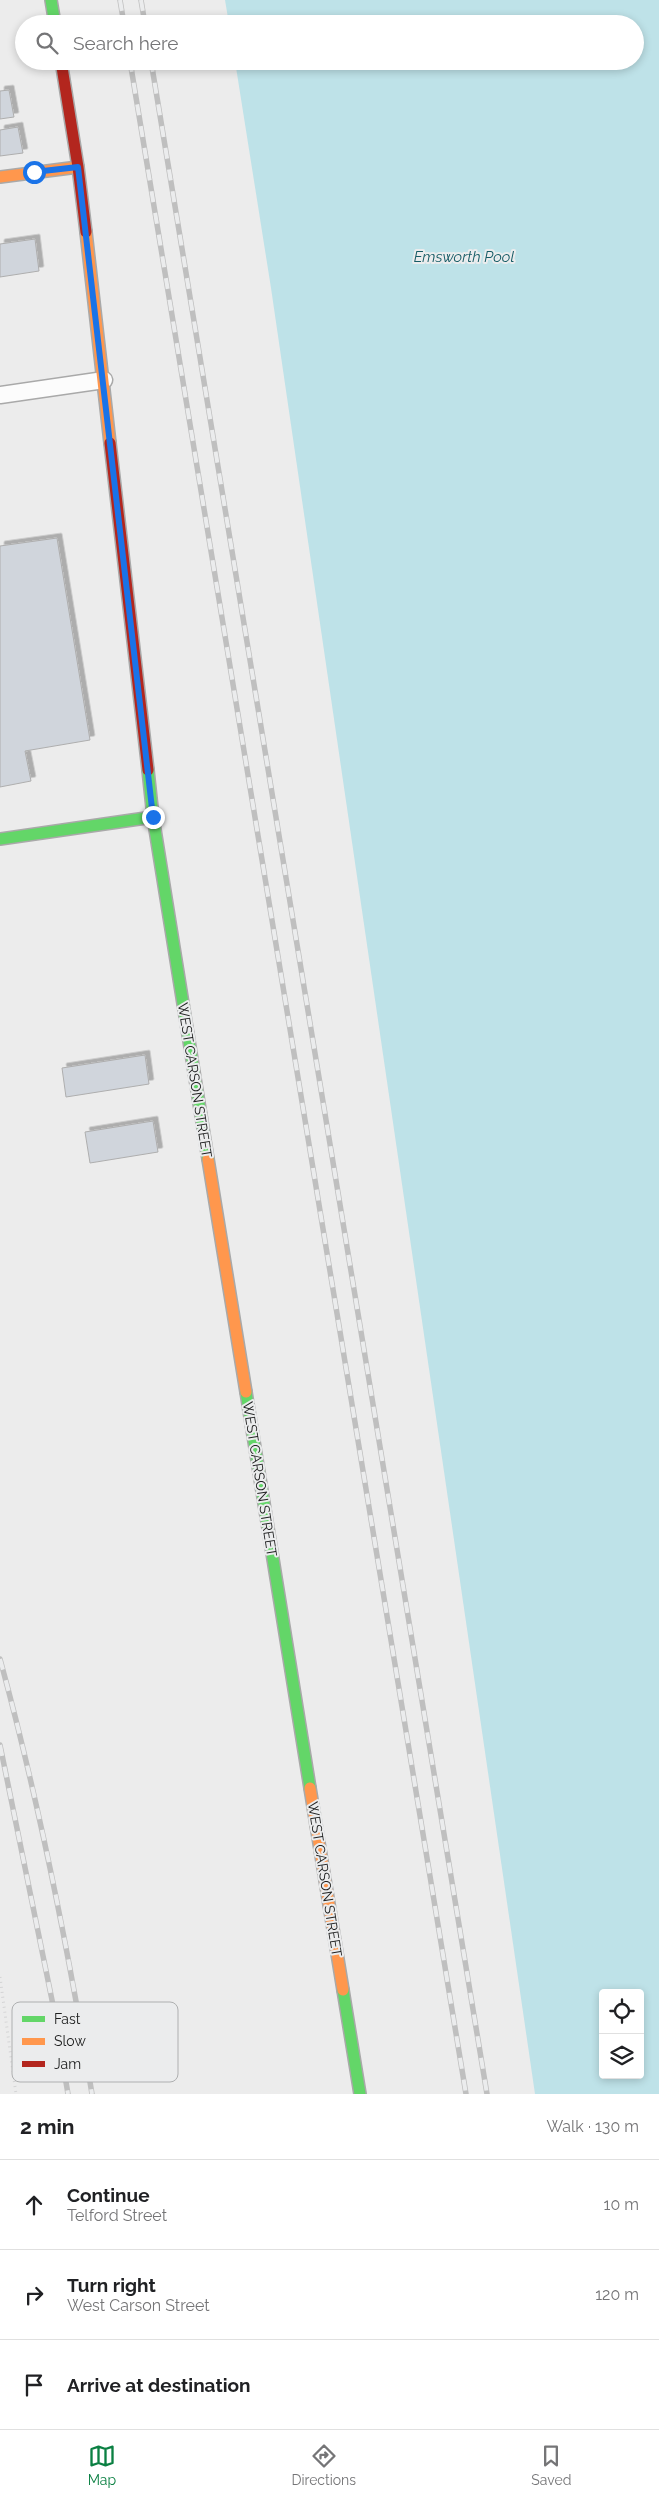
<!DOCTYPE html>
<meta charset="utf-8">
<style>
body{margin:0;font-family:Raleway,sans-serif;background:#f6f6f6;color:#202124}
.controls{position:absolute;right:15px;bottom:15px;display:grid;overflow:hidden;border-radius:5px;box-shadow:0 2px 8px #0003}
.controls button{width:45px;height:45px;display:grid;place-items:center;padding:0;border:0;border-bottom:1px solid #e0e0e0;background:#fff;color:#202124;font:25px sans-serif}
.stop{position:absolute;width:15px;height:15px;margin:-11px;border:4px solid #1a73e8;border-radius:50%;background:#fff}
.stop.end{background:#1a73e8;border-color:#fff;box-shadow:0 1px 5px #0008}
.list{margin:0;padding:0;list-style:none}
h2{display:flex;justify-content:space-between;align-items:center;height:65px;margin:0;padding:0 20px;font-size:21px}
h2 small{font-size:16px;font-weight:400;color:#757577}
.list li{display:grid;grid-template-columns:32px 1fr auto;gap:15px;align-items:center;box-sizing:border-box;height:90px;padding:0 20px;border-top:1px solid #e0e0e0}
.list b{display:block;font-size:19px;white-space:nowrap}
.list p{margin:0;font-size:16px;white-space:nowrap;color:#757577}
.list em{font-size:16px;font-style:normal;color:#757577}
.icon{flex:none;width:28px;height:28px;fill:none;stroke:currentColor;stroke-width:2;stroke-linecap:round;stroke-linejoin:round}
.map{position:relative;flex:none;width:659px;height:2094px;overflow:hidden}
.search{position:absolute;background:#fff;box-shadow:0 2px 8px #0003;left:15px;right:15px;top:15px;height:55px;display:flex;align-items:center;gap:12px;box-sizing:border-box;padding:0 18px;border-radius:28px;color:#757577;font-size:19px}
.sheet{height:335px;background:#fff}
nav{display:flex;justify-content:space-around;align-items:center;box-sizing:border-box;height:70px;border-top:1px solid #e0e0e0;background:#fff;font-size:14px;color:#757577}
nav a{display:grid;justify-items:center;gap:2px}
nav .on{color:#0b8043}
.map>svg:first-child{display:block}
</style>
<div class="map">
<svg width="659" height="2094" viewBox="0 0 659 2094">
<defs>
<filter id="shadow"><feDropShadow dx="4.5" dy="-4.5" stdDeviation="0" flood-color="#0004"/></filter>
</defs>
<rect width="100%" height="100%" fill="#ececec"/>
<path fill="#bee2e8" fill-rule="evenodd" d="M225 0H659V2094H535L271 288 235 61H635V24H229ZM603 1993H640V2075H603Z"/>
<g fill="#d0d5dc" stroke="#aeaeae" filter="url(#shadow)">
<path d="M9 90 14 117 0 119V91Z"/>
<path d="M18 127 23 153 0 156V130Z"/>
<path d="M35 239 39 271 0 277V244Z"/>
<path d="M57 538 90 740 25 751 31 781 0 787V546Z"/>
<path d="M145 1055 149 1084 66 1097 62 1068Z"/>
<path d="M153 1121 158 1152 90 1163 85 1132Z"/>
</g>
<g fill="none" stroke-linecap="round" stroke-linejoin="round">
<g stroke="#a9a9a9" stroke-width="19">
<path id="lane" d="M0 395 104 380"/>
</g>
<g stroke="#a9a9a9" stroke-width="14">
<g id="fast">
<path d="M51 0 55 24"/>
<path d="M148 770 153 817 208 1159"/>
<path d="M0 839 153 817"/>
<path d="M246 1392 310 1788"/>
<path d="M343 1990 360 2094"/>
</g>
</g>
<g stroke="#a9a9a9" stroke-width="14">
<g id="slow">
<path d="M0 177 78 167"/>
<path d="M86 232 110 443"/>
<path d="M208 1159 246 1392"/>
<path d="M310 1788 343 1990"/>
</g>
</g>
<g stroke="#a9a9a9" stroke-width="14">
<g id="jam">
<path d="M61 61 78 167 86 232"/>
<path d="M110 443 148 770"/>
</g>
</g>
<path stroke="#d4d4d5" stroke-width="3" stroke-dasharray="1 4" stroke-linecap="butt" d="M0 1977 16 2094"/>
<use href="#lane" stroke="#fcfcfc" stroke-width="16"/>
<use href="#fast" stroke="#63d668" stroke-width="11"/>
<use href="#slow" stroke="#ff974d" stroke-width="11"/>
<use href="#jam" stroke="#b3261e" stroke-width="11"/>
<g stroke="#bfbfbf" stroke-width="5.5">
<g id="rail">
<path d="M120 0 124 24"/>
<path d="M141 0 145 24"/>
<path d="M130 61 466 2094"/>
<path d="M151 61 487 2094"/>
<path d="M0 1659C39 1802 68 1948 92 2094"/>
<path d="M0 1745 52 2000 68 2094"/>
</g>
</g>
<use href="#rail" stroke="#ebeced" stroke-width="4" stroke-dasharray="11" stroke-linecap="butt"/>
</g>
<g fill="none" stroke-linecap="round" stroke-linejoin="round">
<path stroke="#1a73e8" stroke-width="6" d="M34 172 78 167 153 817"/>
</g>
<g text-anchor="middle" stroke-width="4" stroke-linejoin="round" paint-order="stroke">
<g font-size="14" fill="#202121" stroke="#ebeced">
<text transform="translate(195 1080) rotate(81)" y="5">WEST CARSON STREET</text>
<text transform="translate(260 1479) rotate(81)" y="5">WEST CARSON STREET</text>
<text transform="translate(325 1879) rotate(81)" y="5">WEST CARSON STREET</text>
</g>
<g font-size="15" font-style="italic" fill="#155b65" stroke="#ebeced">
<text x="464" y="262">Emsworth Pool</text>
</g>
</g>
<rect x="12" y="2002" width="166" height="80" rx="8" fill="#ebeced" stroke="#aeafb0" stroke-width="1"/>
<rect x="22" y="2016" width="23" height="6" fill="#63d668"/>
<rect x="22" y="2038" width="23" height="7" fill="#ff974d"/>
<rect x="22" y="2061" width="23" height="6" fill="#b3261e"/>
<g font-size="14" fill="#202121">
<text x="54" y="2024">Fast</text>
<text x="54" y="2046">Slow</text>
<text x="54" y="2069">Jam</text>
</g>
</svg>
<div class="controls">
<button><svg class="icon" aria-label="locate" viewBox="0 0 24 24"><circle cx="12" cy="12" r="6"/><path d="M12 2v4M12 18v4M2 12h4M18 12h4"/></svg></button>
<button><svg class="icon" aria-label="layers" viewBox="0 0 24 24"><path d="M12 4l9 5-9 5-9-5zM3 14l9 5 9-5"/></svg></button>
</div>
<div class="stop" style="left:34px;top:172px"></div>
<div class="stop end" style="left:153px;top:817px"></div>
<div class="search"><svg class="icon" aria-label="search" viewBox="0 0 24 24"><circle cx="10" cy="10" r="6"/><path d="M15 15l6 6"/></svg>Search here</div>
</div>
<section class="sheet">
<h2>2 min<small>Walk · 130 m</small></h2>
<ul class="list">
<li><svg class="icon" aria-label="ahead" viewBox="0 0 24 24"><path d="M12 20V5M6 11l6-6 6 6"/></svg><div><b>Continue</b><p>Telford Street</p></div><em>10 m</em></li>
<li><svg class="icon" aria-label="right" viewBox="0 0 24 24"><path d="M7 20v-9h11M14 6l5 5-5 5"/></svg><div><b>Turn right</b><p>West Carson Street</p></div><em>120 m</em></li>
<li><svg class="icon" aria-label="arrive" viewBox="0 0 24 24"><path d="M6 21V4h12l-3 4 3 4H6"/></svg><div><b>Arrive at destination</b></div></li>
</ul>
</section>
<nav>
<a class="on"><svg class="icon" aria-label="map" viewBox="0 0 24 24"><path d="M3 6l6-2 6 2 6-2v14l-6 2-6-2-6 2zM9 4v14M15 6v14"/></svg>Map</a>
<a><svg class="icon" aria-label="directions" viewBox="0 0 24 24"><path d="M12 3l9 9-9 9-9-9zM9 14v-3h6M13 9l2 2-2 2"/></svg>Directions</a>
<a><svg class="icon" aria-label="saved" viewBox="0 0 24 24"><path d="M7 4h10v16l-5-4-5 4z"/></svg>Saved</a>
</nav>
